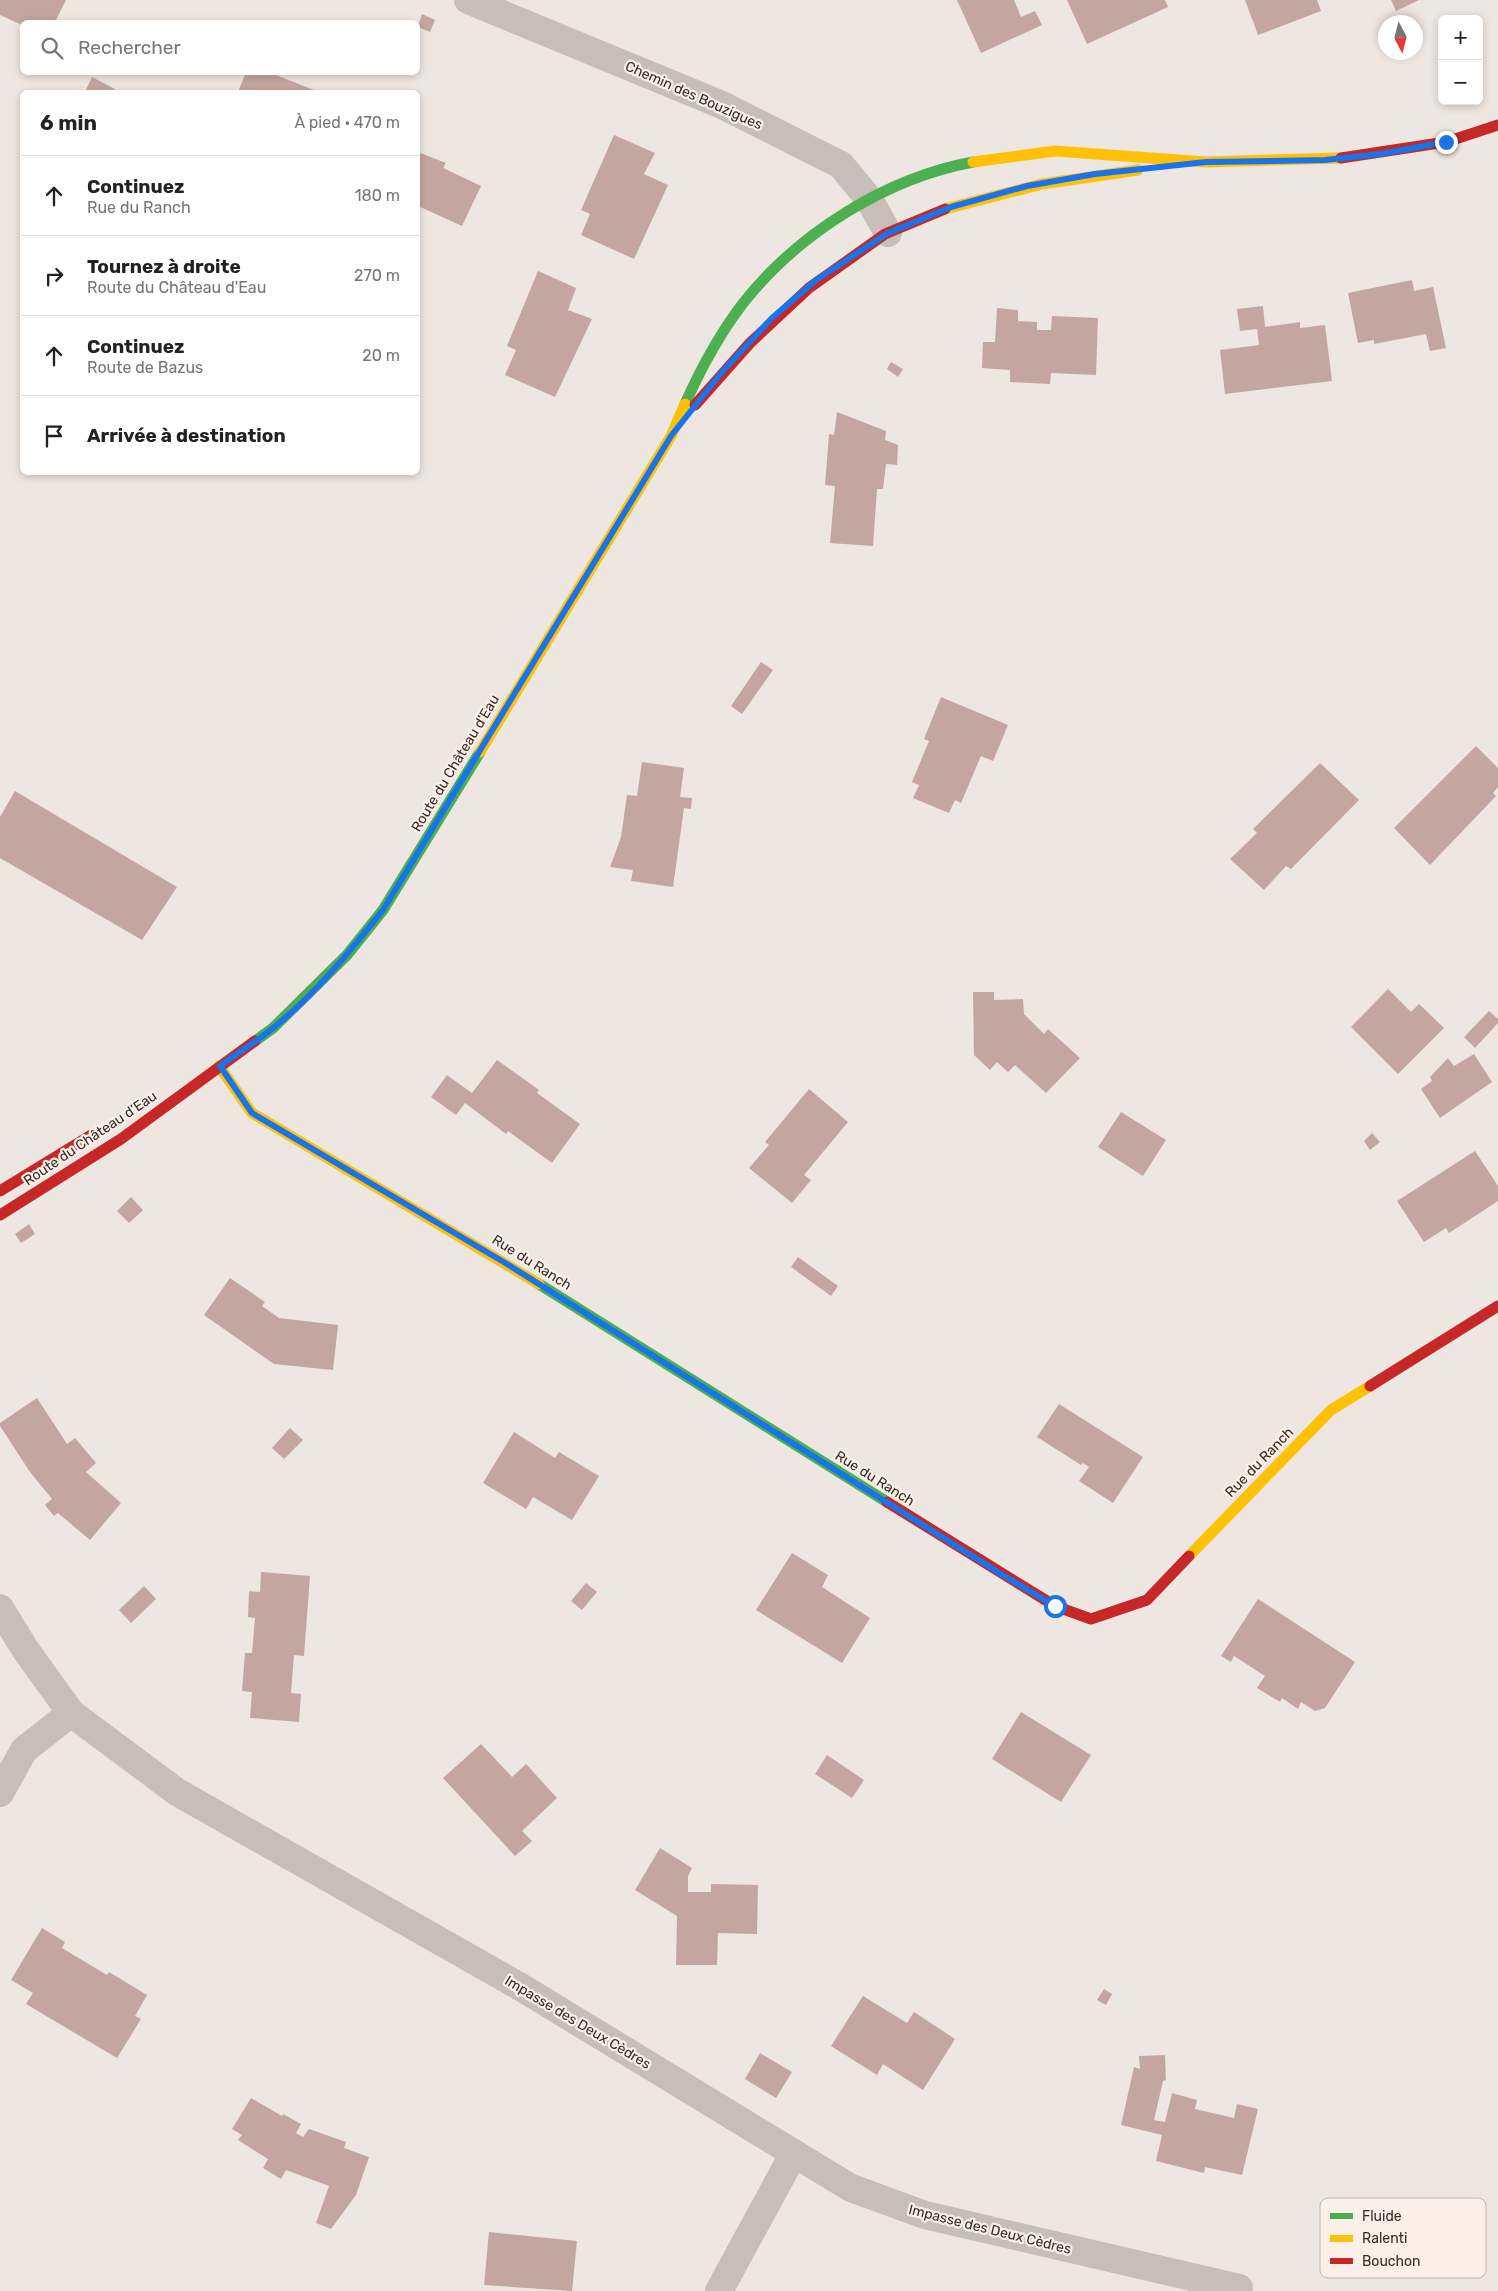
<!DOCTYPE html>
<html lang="fr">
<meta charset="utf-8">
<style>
body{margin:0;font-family:Rubik,sans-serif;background:#f2f2f2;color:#222}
.controls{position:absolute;right:15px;top:15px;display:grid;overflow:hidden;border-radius:8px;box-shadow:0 2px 8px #0003}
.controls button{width:45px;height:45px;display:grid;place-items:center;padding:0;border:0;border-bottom:1px solid #e0e0e0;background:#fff;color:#222;font:25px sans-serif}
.compass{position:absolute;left:1378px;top:15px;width:45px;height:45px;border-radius:50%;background:#fff;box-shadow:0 2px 8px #0003;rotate:173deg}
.stop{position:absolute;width:15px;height:15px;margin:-11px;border:4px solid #1a73e8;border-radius:50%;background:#fff}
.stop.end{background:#1a73e8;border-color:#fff;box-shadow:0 1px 5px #0008}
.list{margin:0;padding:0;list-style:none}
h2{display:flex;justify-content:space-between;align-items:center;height:65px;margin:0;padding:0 20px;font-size:21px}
h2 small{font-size:16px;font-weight:400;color:#767676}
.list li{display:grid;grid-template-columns:32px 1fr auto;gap:15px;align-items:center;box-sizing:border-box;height:80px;padding:0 20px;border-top:1px solid #e0e0e0}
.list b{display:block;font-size:19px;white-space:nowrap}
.list p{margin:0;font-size:16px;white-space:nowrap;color:#767676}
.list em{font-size:16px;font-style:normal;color:#767676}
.icon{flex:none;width:28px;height:28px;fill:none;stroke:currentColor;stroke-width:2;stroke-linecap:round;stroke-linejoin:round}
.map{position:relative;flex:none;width:1498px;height:2291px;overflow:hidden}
.search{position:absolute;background:#fff;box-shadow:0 2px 8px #0003;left:20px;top:20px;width:400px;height:55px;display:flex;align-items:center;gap:12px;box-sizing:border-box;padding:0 18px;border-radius:8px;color:#767676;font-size:19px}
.panel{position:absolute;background:#fff;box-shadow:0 2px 8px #0003;left:20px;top:90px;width:400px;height:385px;border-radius:8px}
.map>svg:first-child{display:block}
</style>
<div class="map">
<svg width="1498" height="2291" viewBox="0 0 1498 2291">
<rect width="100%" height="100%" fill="#eee6e0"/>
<g fill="#c4a6a0">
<path d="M0 0H66L55 22H22V25L0 15Z"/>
<path d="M957 0H1014L1021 17 1035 11 1042 25 981 53Z"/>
<path d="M1067 0H1165L1168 7 1087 44Z"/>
<path d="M1245 0H1317L1321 11 1258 35Z"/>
<path d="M1391 0H1419L1396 11Z"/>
<path d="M422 14 435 20 430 32 418 27Z"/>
<path d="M246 72H268L319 92H238Z"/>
<path d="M92 77 115 89 113 92H85Z"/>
<path d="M614 135 655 153 644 174 668 185 634 259 581 235 590 214 581 210Z"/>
<path d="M418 152 446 163 443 168 481 186 462 226 418 206Z"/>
<path d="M538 271 576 288 568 310 592 319 555 397 505 375 516 350 507 346Z"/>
<path d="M1412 280 1414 291 1433 287 1446 348 1430 351 1426 334 1374 344V340L1358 343 1348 293Z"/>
<path d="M1263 306 1265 327 1300 322V328L1325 325 1332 381 1225 394 1220 350 1259 345 1257 329 1240 331 1237 309Z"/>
<path d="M997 308 1018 310V321L1037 322V330H1051L1052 316 1098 318 1096 375 1051 373 1050 384 1010 382V370L982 368 983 342H995Z"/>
<path d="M891 362 903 369 898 377 887 369Z"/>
<path d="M837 412 886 431 885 440 898 445 897 465 886 464 883 489H877L873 546 830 543 835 486 825 485 829 434 834 435Z"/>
<path d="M761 662 773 670 742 714 731 706Z"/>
<path d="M941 697 1008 725 993 761 981 756 961 803 955 800 949 813 913 798 919 785 912 782 929 741 924 739Z"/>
<path d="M1476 746 1498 768V787L1493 793 1496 796 1430 865 1394 828Z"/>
<path d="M642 762 684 768 680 797 692 798 691 809 684 808 673 887 631 881 633 870 610 867 621 837 627 795 637 796Z"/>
<path d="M1320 763 1359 800 1291 869 1286 866 1264 890 1230 859 1257 833 1253 829Z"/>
<path d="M15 791 177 887 142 940 0 858V817Z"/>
<path d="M1388 989 1411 1012 1419 1004 1444 1028 1398 1074 1351 1027Z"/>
<path d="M973 992H994V1000L1023 999 1024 1014 1044 1034 1048 1029 1080 1058 1046 1093 1015 1065 1008 1072 997 1062 990 1070 974 1055Z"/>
<path d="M1489 1011 1498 1019V1023L1475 1048 1464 1037Z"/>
<path d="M1474 1054 1492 1082 1440 1118 1421 1089 1432 1081 1430 1077 1448 1058 1454 1066Z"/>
<path d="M497 1060 539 1090 537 1093 580 1124 552 1163 508 1131 506 1134 465 1103 456 1115 431 1097 447 1075 472 1093Z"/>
<path d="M809 1089 848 1122 804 1175 811 1180 792 1203 749 1168 769 1145 765 1142Z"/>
<path d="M1121 1112 1166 1140 1143 1176 1098 1147Z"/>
<path d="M1372 1133 1380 1142 1370 1150 1364 1141Z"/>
<path d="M1475 1151 1498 1186V1201L1449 1233 1446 1228 1424 1242 1397 1201Z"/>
<path d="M131 1197 143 1210 129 1223 117 1211Z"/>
<path d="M29 1224 35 1234 21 1243 15 1234Z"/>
<path d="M798 1257 838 1286 831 1296 791 1267Z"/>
<path d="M230 1278 265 1302 262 1306 279 1318 338 1325 333 1370 274 1364 204 1315Z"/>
<path d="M37 1398 67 1444 75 1438 96 1463 86 1472 121 1503 90 1540 58 1513 54 1516 45 1505 52 1499 30 1472 0 1426V1423Z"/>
<path d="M1059 1404 1143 1457 1113 1503 1079 1481 1089 1467 1083 1463 1081 1465 1037 1437Z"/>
<path d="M290 1428 303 1440 284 1459 272 1448Z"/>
<path d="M514 1432 555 1458 559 1452 599 1476 572 1520 533 1497 526 1509 483 1483Z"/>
<path d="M792 1553 828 1575 822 1587 870 1618 842 1663 756 1610Z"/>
<path d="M261 1572 310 1576 304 1656 294 1655 291 1693 301 1694 299 1722 250 1718 252 1692 242 1691 245 1653H252L255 1618 248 1617 249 1591 260 1592Z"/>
<path d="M586 1583 597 1592 582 1610 571 1601Z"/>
<path d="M144 1586 156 1599 131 1623 119 1610Z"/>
<path d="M1258 1599 1355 1662 1325 1708 1315 1711 1301 1702 1298 1709 1282 1698 1280 1702 1257 1688 1265 1676 1234 1656 1231 1662 1221 1656Z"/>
<path d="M1021 1712 1091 1755 1061 1802 992 1759Z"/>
<path d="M481 1744 512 1777 526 1764 557 1798 522 1831 532 1841 515 1856 443 1778Z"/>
<path d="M827 1755 864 1780 852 1798 815 1774Z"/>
<path d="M660 1848 692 1868 688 1876V1892H711V1884L758 1885 757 1934 718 1933 717 1965H676L677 1916 635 1890Z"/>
<path d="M42 1928 65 1942 62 1948 107 1975 109 1972 147 1995 135 2016 141 2019 117 2058 26 2004 33 1993 11 1980Z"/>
<path d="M1104 1989 1112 1994 1106 2005 1097 2000Z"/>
<path d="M863 1996 907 2023 914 2012 955 2039 923 2090 883 2064 877 2075 831 2046Z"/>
<path d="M760 2053 792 2072 776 2098 745 2079Z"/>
<path d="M1165 2055 1166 2080 1163 2081 1154 2120 1165 2122 1172 2093 1197 2100 1195 2109 1234 2118 1237 2104 1258 2109 1242 2175 1205 2167 1204 2173 1156 2161 1162 2135 1121 2125 1134 2067 1140 2069 1139 2056Z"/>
<path d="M251 2098 282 2116 283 2114 301 2124 296 2133 303 2137 309 2129 346 2142 344 2148 369 2157 356 2195 331 2229 316 2223 329 2186 286 2170 281 2179 263 2168 268 2159 238 2140 242 2135 232 2129Z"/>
<path d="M489 2232 577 2241 572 2291 484 2285Z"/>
</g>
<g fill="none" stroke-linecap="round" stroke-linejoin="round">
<g stroke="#c7beb9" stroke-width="28">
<path d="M468 0 722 105 841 165 869 199 888 233"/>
<path d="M0 1608 25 1649 71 1713 177 1792 519 1986 851 2188 925 2215 1239 2288"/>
<path d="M0 1793 24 1750 71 1713"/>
<path d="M719 2291 794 2153"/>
</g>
<g stroke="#4caf50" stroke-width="11">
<path d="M685 404C701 368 720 333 744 302 799 233 886 178 973 162"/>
<path d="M255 1041 273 1028 347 955 383 910 480 752"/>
<path d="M539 1284 887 1502"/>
</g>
<g stroke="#ffc107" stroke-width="11">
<path d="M973 162 1055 151 1206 162 1341 158"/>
<path d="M945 209 1042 184 1138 170"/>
<path d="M480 752 671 436 685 404"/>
<path d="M219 1066 252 1113 539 1284"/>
<path d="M1189 1556 1331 1410 1370 1386"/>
</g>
<g stroke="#c62828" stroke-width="11">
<path d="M1341 158 1446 142 1498 125"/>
<path d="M695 405 750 343 809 288 885 234 945 209"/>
<path d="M0 1191 93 1134"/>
<path d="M0 1215 121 1139 255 1041"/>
<path d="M1370 1386 1498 1306"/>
<path d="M887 1502 1055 1606 1091 1619 1147 1600 1189 1556"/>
</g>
</g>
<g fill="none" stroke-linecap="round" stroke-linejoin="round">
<path stroke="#1a73e8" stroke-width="6" d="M1055 1606 1001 1574 507 1264 252 1113 220 1066C237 1053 256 1042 273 1028 315 995 350 951 383 910L671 436 721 373 772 318 816 280 888 233 951 207 1027 186 1095 174 1206 162 1325 160 1380 154 1446 142"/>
</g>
<g text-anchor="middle" stroke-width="4.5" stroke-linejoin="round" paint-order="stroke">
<g font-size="14" fill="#382a27" stroke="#fbf0e7">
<text transform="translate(694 95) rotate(24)" y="5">Chemin des Bouzigues</text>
<text transform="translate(455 763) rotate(-59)" y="5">Route du Château d'Eau</text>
<text transform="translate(90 1138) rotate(-34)" y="5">Route du Château d'Eau</text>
<text transform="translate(532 1262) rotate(32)" y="5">Rue du Ranch</text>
<text transform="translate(1259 1462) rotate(-46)" y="5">Rue du Ranch</text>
<text transform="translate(875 1478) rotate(32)" y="5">Rue du Ranch</text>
<text transform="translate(578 2022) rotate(31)" y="5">Impasse des Deux Cèdres</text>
<text transform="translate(990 2229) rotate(14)" y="5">Impasse des Deux Cèdres</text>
</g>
</g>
<rect x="1320" y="2198" width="166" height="80" rx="8" fill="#fbf0e7" stroke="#c0b5ad" stroke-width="1"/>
<rect x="1330" y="2213" width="23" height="6" fill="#4caf50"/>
<rect x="1330" y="2235" width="23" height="7" fill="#ffc107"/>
<rect x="1330" y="2258" width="23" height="6" fill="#c62828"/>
<g font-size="14" fill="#382a27">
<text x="1362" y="2221">Fluide</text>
<text x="1362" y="2243">Ralenti</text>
<text x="1362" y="2266">Bouchon</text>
</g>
</svg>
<div class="controls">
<button>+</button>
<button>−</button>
</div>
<svg class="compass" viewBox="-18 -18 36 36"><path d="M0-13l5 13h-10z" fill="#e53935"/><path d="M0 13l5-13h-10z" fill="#767676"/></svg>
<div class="stop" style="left:1055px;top:1606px"></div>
<div class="stop end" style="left:1446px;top:142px"></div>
<div class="search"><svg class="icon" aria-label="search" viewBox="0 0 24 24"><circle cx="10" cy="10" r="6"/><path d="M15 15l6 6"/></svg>Rechercher</div>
<section class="panel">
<h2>6 min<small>À pied · 470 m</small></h2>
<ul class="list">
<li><svg class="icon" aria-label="ahead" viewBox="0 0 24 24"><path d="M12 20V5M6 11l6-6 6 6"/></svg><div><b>Continuez</b><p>Rue du Ranch</p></div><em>180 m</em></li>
<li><svg class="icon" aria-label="right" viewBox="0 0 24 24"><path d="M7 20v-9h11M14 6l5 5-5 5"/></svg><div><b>Tournez à droite</b><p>Route du Château d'Eau</p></div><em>270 m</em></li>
<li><svg class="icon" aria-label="ahead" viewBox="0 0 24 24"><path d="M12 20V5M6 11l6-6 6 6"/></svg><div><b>Continuez</b><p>Route de Bazus</p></div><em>20 m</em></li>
<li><svg class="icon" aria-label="arrive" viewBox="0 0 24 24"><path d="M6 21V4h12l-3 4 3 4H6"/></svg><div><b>Arrivée à destination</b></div></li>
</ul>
</section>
</div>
